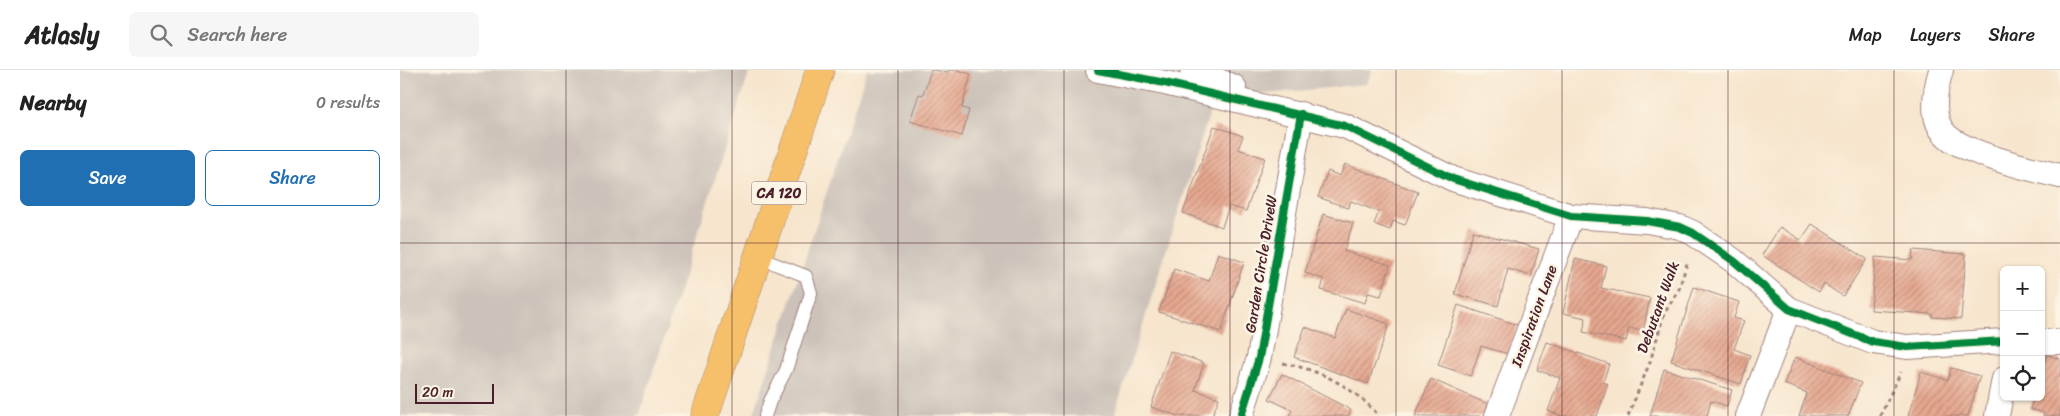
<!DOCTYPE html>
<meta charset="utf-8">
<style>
body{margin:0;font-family:Sriracha,sans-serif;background:#f6f6f6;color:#222}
.controls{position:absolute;right:15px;bottom:15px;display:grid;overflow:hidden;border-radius:8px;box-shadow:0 1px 4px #0004}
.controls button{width:45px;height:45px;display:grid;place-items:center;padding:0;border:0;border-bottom:1px solid #e0e0e0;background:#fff;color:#222;font:25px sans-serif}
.scale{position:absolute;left:15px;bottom:12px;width:79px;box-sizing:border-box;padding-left:5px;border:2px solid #4a1f2b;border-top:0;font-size:14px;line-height:18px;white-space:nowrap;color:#4a1f2b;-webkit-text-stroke:4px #fcf5e5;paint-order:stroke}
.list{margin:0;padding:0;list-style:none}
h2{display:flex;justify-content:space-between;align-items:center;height:65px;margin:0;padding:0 20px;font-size:21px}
h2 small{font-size:16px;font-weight:400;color:#767676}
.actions{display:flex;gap:10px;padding:15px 20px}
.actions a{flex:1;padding:11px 0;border:1px solid #1f6fb2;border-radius:8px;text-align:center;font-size:18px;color:#1f6fb2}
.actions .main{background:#1f6fb2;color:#fff}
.icon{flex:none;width:28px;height:28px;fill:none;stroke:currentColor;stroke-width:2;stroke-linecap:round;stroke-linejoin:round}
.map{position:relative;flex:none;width:1660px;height:346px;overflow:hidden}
header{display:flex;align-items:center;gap:30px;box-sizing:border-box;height:70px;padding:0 25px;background:#fff;border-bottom:1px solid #e0e0e0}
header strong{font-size:24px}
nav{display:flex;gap:28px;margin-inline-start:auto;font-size:18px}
.search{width:350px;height:45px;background:#f6f6f6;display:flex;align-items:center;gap:12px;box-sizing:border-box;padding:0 18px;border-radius:8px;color:#767676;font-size:19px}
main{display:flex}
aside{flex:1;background:#fff}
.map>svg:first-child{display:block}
</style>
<header>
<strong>Atlasly</strong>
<div class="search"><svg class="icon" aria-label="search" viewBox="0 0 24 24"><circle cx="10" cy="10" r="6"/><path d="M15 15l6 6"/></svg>Search here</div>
<nav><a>Map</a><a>Layers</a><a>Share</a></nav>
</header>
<main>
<aside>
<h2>Nearby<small>0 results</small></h2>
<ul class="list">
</ul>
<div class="actions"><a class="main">Save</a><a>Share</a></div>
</aside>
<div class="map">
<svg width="1660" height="346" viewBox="0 0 1660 346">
<defs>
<pattern id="building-hatch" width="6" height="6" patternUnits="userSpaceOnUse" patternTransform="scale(1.25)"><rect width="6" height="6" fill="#e6a890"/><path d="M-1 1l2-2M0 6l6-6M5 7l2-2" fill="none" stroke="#bc8876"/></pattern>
</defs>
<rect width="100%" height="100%" fill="#fcf5e5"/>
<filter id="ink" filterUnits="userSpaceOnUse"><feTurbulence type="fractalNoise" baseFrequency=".02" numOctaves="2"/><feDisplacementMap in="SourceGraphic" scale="10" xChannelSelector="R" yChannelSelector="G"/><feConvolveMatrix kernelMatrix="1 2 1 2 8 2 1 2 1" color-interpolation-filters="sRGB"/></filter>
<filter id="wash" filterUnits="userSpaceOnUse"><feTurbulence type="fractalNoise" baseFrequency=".0096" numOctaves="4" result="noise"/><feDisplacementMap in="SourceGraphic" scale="20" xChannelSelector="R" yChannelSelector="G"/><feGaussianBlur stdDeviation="1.12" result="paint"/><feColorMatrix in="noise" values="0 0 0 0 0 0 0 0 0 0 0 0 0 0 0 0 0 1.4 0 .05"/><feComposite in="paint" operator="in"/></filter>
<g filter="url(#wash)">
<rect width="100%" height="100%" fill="#f7e5cd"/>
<g fill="#ccc2b9">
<path d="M0 0H350L239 346H0Z"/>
<path d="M467 0H972L967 14 814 29 714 346H353Z"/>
</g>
<g id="blocks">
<g fill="url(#building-hatch)">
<path d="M531 0 548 2 549 0H558L571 4 562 38 569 40 562 66 510 51 519 24 523 25Z"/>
<path d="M814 56 843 66 838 79 865 88 846 141 829 136 822 157 783 143Z"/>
<path d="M945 94 1018 122 1005 155 993 151 990 160 974 154 979 142 951 131 948 138 918 127 928 101 940 106Z"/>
<path d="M923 144 953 153 944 181 990 195 981 226 968 223 965 233 921 220 924 209 905 203Z"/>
<path d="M1412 154 1467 189 1443 226 1424 214 1419 222 1362 185 1380 157 1401 170Z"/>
<path d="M1073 161 1139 179 1131 206 1108 199 1098 236 1055 224Z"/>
<path d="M1513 180 1566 184 1561 249 1532 247V244L1471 240 1475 187 1512 190Z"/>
<path d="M818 183 844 192 821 262 759 242 774 199 809 211Z"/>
<path d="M1175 189 1206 196 1201 218 1250 228 1243 261 1229 258 1226 271 1183 262 1186 248 1163 243Z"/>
<path d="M1294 217 1339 232 1334 248 1344 251 1334 279 1350 285 1341 314 1271 291Z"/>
<path d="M1058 235 1118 255 1108 284 1081 276 1071 306 1038 295Z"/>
<path d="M946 239 989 254 968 314 894 287 905 257 935 268Z"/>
<path d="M1147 272 1209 294 1203 312 1208 314 1197 346H1162L1148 341 1160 308 1137 300Z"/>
<path d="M770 281 804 293 795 320 819 328 812 346H778L751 337Z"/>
<path d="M1647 285 1660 289V346H1643L1644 343 1630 339 1634 327H1641V303Z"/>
<path d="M1395 287 1461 313 1448 346H1399L1407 323 1384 314Z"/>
<path d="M1551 298 1580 306 1568 346H1508L1521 302 1548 310Z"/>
<path d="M1264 299 1332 320 1327 336 1311 331 1307 346H1250Z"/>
<path d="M882 304 951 340 948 346H889L892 340 869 329Z"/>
<path d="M1031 309 1090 335 1085 346H1015Z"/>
</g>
</g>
</g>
<g filter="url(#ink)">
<use href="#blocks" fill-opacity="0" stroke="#a0827c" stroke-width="1"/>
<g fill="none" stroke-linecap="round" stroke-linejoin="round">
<g stroke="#a0827c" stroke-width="14">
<path id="service" d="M357 187 406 206 411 223 386 300 370 331 365 346"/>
</g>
<g stroke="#a0827c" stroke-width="26">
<g id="minor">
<path d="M698 0 765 13 945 56 1053 109 1171 146 1247 151 1280 157 1293 163 1334 191 1389 239 1473 272 1507 277 1604 271"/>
<path d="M792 0 834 17"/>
<path d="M1541 0C1535 20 1529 50 1547 66 1565 83 1634 100 1660 106"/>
<path d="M1641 272H1660"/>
<path d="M841 346 859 288 901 44"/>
<path d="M1097 346 1171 146"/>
<path d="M1348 346 1389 239"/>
<path d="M1597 346 1604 309"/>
</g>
</g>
<g stroke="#a0827c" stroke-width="29">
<path id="primary" d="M305 346 420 0"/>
</g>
<g stroke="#a0827c" stroke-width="3" stroke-dasharray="4 4" stroke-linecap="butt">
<path d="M883 293C920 300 954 317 979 346"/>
<path d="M1228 346 1250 292 1264 244 1279 219 1288 190"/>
<path d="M1480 346 1501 302"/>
</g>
<use href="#service" stroke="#fff" stroke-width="12"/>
<use href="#minor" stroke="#fff" stroke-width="24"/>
<use href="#primary" stroke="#f6c06b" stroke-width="28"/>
<g stroke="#fcf5e5" stroke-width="11">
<g id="cycleway">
<path d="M698 0 765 13 945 56 1053 109 1171 146 1247 151 1280 157 1293 163 1334 191 1389 239 1473 272 1507 277 1604 271"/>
<path d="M841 346 859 288 901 44"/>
</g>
</g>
<use href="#cycleway" stroke="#00873e" stroke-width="8"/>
</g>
</g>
<path fill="none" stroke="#4a1f2b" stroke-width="1" stroke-opacity="0.55" d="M166 0V346M332 0V346M498 0V346M664 0V346M830 0V346M996 0V346M1162 0V346M1328 0V346M1494 0V346M0 173H1660"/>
<g text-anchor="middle" stroke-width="5" stroke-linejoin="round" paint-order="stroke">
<rect fill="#fcf5e5" stroke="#7f5f63" stroke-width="1" x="351.5" y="111.5" width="55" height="23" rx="4"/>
<g font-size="14" font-weight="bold" fill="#4a1f2b">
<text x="379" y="128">CA 120</text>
</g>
<g font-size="15" fill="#4a1f2b" stroke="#fcf5e5">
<text transform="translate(861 194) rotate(-81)" y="5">Garden Circle DriveW</text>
<text transform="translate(1258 237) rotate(-70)" y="5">Debutant Walk</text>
<text transform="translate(1134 246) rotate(-70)" y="5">Inspiration Lane</text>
</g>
</g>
</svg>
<div class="controls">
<button>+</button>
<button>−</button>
<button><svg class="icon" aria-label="locate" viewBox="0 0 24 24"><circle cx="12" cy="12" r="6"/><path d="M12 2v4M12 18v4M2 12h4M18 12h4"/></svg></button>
</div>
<div class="scale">20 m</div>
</div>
</main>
